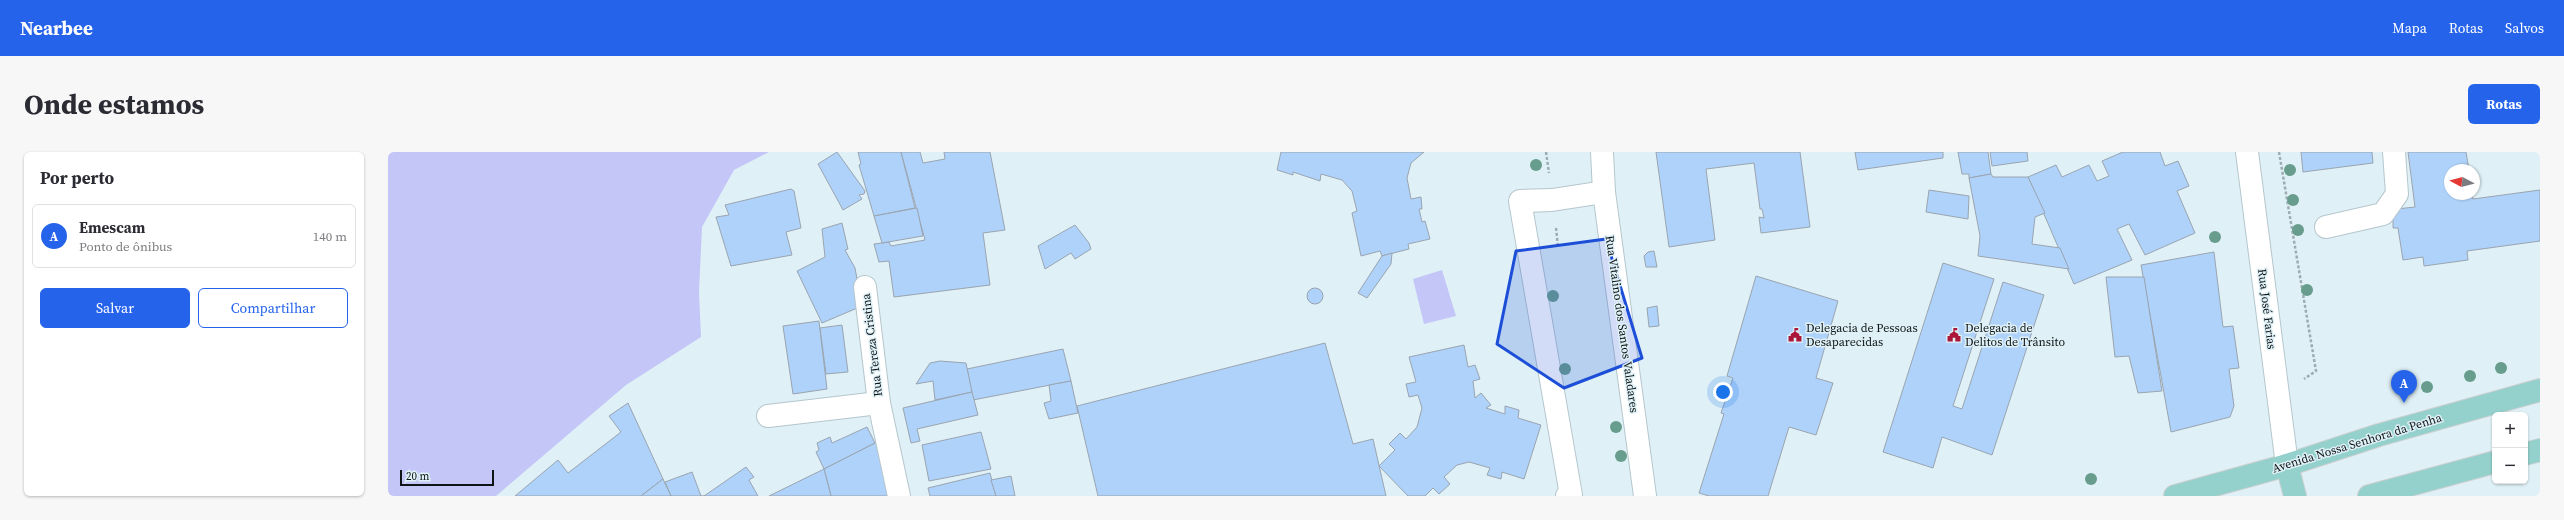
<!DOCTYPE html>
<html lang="pt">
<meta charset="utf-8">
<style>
body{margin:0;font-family:"Source Serif 4",serif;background:#f7f7f7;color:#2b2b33}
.controls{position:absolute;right:12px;bottom:12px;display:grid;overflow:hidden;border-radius:6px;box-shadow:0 1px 3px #0004}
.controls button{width:36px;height:36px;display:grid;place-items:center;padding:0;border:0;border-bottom:1px solid #e1e1e2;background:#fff;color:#2b2b33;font:20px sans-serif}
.compass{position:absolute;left:2056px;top:12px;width:36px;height:36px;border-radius:50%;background:#fff;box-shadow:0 1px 3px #0004;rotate:277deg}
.scale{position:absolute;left:12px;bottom:10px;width:94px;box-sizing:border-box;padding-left:4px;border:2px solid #0f1517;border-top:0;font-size:11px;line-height:14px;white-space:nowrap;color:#0f1517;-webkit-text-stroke:3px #dff1f7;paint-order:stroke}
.you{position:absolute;left:1335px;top:240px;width:14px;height:14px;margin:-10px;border:3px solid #fff;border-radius:50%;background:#1a73e8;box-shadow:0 0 0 6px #1a73e833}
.badge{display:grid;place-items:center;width:26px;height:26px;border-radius:50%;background:#2563eb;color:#fff;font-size:13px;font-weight:700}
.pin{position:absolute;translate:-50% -33px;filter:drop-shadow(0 1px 2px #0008)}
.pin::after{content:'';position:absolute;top:21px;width:14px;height:12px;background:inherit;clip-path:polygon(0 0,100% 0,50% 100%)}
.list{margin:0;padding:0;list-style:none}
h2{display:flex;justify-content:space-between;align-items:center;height:52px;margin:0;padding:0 16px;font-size:17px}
h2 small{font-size:13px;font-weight:400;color:#7c7c81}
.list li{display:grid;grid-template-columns:26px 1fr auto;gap:12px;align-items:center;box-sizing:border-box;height:64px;margin:0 8px 8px;padding:0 8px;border:1px solid #e1e1e2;border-radius:6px}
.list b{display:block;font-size:15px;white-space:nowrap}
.list p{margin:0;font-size:13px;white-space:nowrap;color:#7c7c81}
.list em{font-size:13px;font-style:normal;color:#7c7c81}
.actions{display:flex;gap:8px;padding:12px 16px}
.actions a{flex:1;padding:9px 0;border:1px solid #2563eb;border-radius:6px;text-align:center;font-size:14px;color:#2563eb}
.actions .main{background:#2563eb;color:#fff}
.map{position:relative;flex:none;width:2152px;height:344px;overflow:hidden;border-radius:6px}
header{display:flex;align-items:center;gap:24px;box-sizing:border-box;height:56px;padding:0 20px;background:#2563eb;color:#fff}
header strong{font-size:19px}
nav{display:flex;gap:22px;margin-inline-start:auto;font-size:14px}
.intro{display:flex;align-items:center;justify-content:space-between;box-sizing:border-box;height:96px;padding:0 24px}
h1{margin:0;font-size:28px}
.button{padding:10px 18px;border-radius:6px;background:#2563eb;color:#fff;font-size:14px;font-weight:700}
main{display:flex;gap:24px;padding:0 24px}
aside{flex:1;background:#fff;border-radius:6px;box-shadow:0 1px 3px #0004}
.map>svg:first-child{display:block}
</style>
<header>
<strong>Nearbee</strong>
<nav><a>Mapa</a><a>Rotas</a><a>Salvos</a></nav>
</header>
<div class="intro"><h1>Onde estamos</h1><a class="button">Rotas</a></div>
<main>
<aside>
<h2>Por perto<small></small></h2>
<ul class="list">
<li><span class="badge">A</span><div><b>Emescam</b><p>Ponto de ônibus</p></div><em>140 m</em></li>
</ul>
<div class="actions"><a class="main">Salvar</a><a>Compartilhar</a></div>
</aside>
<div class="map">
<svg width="2152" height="344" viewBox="0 0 2152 344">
<rect width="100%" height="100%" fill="#dff1f7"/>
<g fill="#c3c6f6">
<path d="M0 0H381L346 18 314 75 311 140 313 185 238 233 108 344H0Z"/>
<path d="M1054 118 1068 164 1036 172 1025 127Z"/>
</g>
<g fill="#aed2fa" stroke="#9aa4b0">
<path d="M449 0 477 39 476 42 471 43 474 47 455 58 430 12Z"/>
<path d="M470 0H513L527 56 486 64 471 13 473 12Z"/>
<path d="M513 0H532L535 11 557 7 556 0H602L617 78 595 81 602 133 506 145 501 109 491 110 486 92 501 90 503 94 537 88Z"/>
<path d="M893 0H1036L1023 11 1019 26 1023 47 1033 45 1034 57H1031L1034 70 1037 69 1042 87 1020 92 1021 97 994 104 992 99 973 104 964 61 969 59 964 39 954 28 933 22 932 29 905 20V23L889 18Z"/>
<path d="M1268 0H1412L1422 75 1373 81 1371 65 1376 66 1374 57H1372L1366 11 1318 17 1327 88 1281 95Z"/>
<path d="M1467 0H1555V6L1470 18Z"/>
<path d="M1570 0H1600L1603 22 1581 26V22H1574Z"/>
<path d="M1602 0H1639L1640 9 1604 14Z"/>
<path d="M1735 0H1772L1777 14 1790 9 1801 34 1789 39 1807 81 1757 103 1741 72 1729 77 1744 108 1686 132 1640 25 1668 13 1674 25 1701 13 1709 29 1721 24 1714 9Z"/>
<path d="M1913 0H1984L1985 11 1915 20Z"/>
<path d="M2020 0H2078L2081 18H2062V42H2084L2085 47 2152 38V89L2079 99 2080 108 2036 114 2035 105 2015 108 2010 76H2005V61L2010 60 2008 57 2027 55Z"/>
<path d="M1603 22 1605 25H1640L1657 61 1647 65 1644 92 1672 96 1681 117 1590 104 1592 84 1581 26Z"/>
<path d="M403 37 406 39 413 76 398 80 404 103 343 114 328 65 341 63 337 53Z"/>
<path d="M1541 38 1581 44 1580 67 1538 60Z"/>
<path d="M529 56 535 84 494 91 486 64Z"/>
<path d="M454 71 460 97 457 98 467 116 474 154 434 171 409 119 437 105 434 77Z"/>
<path d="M687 73 701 91 703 97 687 107 683 101 657 117 650 94Z"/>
<path d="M1266 99 1269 115H1258L1256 104 1260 100Z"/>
<path d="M1826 100 1835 175 1845 174 1851 216 1841 217 1846 254 1842 265 1783 280 1753 113Z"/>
<path d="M1004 101 1003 112 979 146 970 141 994 104Z"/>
<path d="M1555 111 1606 127 1565 254 1574 257 1615 130 1656 143 1604 303 1554 285 1545 316 1495 300Z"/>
<path d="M1368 124 1450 149 1428 226 1445 231 1428 283 1401 275 1380 344H1321L1311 341 1336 262 1333 261 1345 226 1339 224Z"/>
<path d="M1718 125H1756L1774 239 1750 241 1741 204 1727 205Z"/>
<circle cx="927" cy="144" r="8"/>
<path d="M1269 154 1271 174 1261 175 1259 156Z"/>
<path d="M431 169 439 237 405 242 395 174Z"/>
<path d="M454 173 460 220 438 222 432 176Z"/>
<path d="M937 191 965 292 985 287 998 344H710L689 254Z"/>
<path d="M1076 193 1080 215 1087 213 1092 227 1085 229 1087 246 1093 241 1103 253 1098 256 1117 262V254L1131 258 1130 266 1153 273 1136 327 1114 320 1113 327 1099 323 1102 316 1081 310 1069 313 1056 325 1062 332 1051 342 1045 336 1037 344H1020L991 314 1007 298 1001 292 1012 281 1018 287 1029 275 1034 256 1030 243 1021 245 1018 232 1028 230 1021 205Z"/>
<path d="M675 197 683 229 585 248 579 217Z"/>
<path d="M552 209 578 211 584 240 547 248 545 229 528 232 542 211Z"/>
<path d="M683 229 690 261 661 267 656 251 663 249 661 233Z"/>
<path d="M584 240 590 263 529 277 532 289 523 291 515 256Z"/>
<path d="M240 251 275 327 253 344H127L170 308 180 321 233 280 221 264Z"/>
<path d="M479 275 487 291 436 317 428 300 431 298 429 291 442 285 444 291Z"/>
<path d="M593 280 603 317 541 329 534 293Z"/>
<path d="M495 287 505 344H443L436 317Z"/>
<path d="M358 315 366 325 361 328 370 344H316Z"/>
<path d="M436 317 443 344H381Z"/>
<path d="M304 320 313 344H316H283L277 330Z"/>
<path d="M602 321 608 344H542L540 336Z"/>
<path d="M623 324 627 344H608L603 328Z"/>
<path d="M275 327 283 344H253Z"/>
</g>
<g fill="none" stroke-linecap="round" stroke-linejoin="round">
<g stroke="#b5c6cc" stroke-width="24">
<g id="minor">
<path d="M1214 0 1216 40 1257 344"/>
<path d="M1859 0 1899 313"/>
<path d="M1938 75 1995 62 2009 42 2006 0"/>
<path d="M477 135 491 251 511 344"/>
<path d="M380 264 491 251"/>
<path d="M1179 344 1183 343 1132 49 1164 48 1216 40"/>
</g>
</g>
<g stroke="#cfd0d1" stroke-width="24">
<g id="major">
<path d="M2137 302 2152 298"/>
<path d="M1899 313 1907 344"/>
<path d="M1787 344 1899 313 1991 283 2152 238"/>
<path d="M1981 344 2107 310"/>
</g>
</g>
<g stroke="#9eacb1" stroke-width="2.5" stroke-dasharray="3 2" stroke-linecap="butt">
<path d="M1158 0 1161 21"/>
<path d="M1891 0 1928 219 1916 227"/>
<path d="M1168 76 1170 95"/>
</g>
<use href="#minor" stroke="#fff" stroke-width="22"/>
<use href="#major" stroke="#94d1cd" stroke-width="22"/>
</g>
<g fill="#689d8d">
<circle cx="1148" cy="13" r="6"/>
<circle cx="1902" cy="18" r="6"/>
<circle cx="1905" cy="48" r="6"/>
<circle cx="1910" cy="78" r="6"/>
<circle cx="1827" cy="85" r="6"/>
<circle cx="1919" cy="138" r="6"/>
<circle cx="1165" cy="144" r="6"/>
<circle cx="2113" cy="216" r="6"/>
<circle cx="1177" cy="217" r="6"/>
<circle cx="2082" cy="224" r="6"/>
<circle cx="2039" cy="235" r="6"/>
<circle cx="1228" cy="275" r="6"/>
<circle cx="1233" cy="304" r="6"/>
<circle cx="1703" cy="327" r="6"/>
</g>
<path fill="#1d4ed8" fill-opacity="0.2" stroke="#1d4ed8" stroke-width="3" stroke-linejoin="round" d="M1218 87 1254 206 1176 236 1109 192 1128 99Z"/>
<defs>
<g id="civic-bare" transform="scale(1.08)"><path d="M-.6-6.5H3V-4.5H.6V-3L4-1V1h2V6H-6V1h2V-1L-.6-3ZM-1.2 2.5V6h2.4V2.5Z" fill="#ab163b" stroke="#dff1f7" stroke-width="2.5" paint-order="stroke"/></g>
</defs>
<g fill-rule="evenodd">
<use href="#civic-bare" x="1407" y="183"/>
<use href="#civic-bare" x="1566" y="183"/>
</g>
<g text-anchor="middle" stroke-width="3" stroke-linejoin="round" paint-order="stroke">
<g font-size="12" fill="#0f1517" stroke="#dff1f7">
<text transform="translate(1879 157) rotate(83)" y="4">Rua José Farias</text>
<text transform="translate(1234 172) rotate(82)" y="4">Rua Vitalino dos Santos Valadares</text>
<text transform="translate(484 193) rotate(-97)" y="4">Rua Tereza Cristina</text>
<text transform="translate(1969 291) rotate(-17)" y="4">Avenida Nossa Senhora da Penha</text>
</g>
<g font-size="12" fill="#0f1517" stroke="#dff1f7" text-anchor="start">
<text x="1418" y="180">Delegacia de Pessoas<tspan x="1418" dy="14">Desaparecidas</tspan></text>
<text x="1577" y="180">Delegacia de<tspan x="1577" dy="14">Delitos de Trânsito</tspan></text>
</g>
</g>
</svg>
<div class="controls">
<button>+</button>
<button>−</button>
</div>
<svg class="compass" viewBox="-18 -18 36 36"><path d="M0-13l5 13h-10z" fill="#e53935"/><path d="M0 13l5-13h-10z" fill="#7c7c81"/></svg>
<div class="scale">20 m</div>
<div class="you"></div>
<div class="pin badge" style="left:2016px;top:251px">A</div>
</div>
</main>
